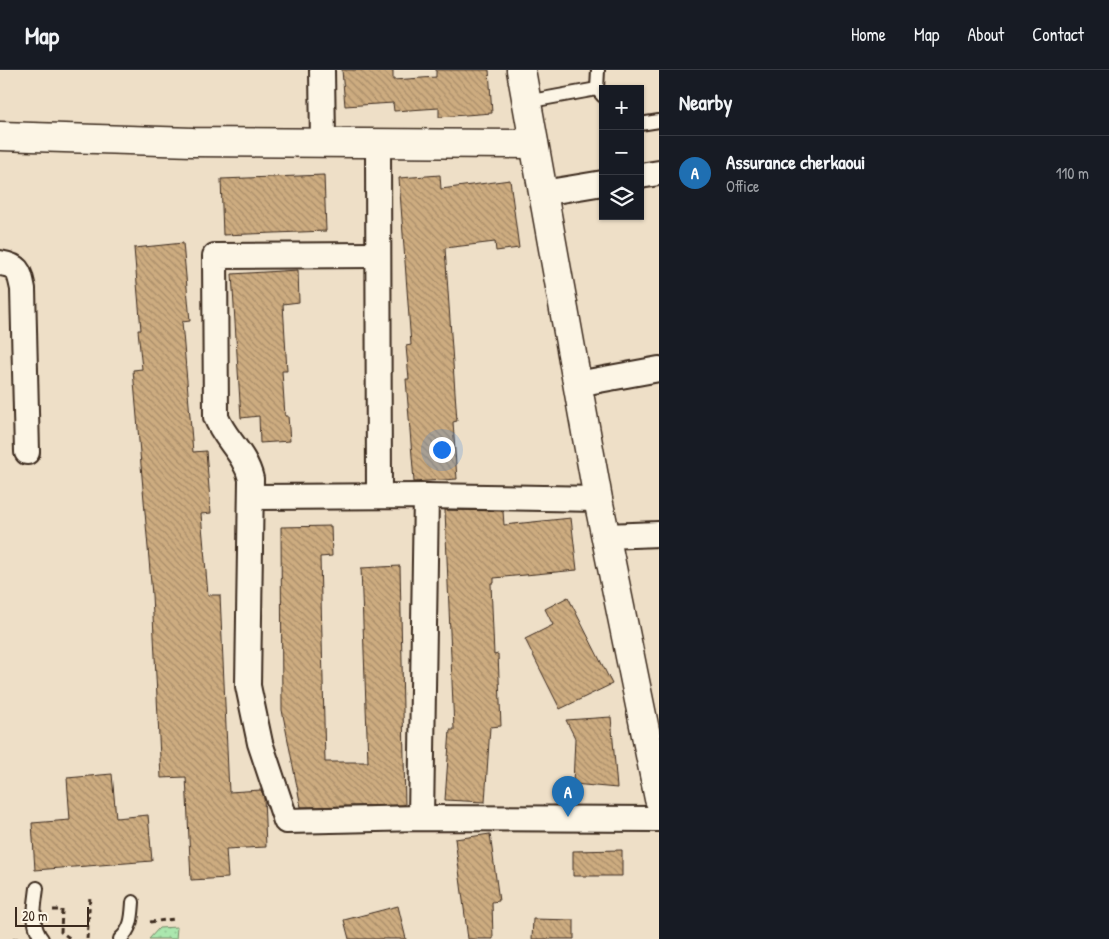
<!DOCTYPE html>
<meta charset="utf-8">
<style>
body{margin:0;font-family:"Patrick Hand",sans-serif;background:#242831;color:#f1f3f6}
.controls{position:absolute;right:15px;top:15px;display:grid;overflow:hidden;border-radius:0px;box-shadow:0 1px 4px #0004}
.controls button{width:45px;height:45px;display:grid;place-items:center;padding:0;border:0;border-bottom:1px solid #363941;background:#171b24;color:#f1f3f6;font:25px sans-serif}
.scale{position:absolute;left:15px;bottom:12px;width:74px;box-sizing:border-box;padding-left:5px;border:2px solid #3b2a1e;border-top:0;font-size:14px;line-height:18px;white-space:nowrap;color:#3b2a1e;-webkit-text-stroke:4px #fcf5e5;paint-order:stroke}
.you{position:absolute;left:441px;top:379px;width:18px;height:18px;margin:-12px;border:4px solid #fff;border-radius:50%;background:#1a73e8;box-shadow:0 0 0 8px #1a73e833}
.badge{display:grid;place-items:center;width:32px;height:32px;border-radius:50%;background:#1f6fb2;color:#fff;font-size:16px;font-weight:700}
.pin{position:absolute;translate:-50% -41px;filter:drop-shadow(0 1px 2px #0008)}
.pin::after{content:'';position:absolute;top:26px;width:18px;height:15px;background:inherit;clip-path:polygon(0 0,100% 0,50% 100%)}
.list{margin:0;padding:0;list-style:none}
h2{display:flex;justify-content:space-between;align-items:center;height:65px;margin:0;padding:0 20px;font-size:21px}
h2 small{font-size:16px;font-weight:400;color:#9ea1a6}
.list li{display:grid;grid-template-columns:32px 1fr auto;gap:15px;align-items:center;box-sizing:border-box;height:75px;padding:0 20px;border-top:1px solid #363941}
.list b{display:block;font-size:19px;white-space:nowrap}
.list p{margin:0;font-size:16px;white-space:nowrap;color:#9ea1a6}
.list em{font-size:16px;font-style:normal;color:#9ea1a6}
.icon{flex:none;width:28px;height:28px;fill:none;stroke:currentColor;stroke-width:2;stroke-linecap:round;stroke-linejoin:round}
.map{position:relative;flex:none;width:659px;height:869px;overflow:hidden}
header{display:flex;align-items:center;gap:30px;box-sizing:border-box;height:70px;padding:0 25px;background:#171b24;border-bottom:1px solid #363941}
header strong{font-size:24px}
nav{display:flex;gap:28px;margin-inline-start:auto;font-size:18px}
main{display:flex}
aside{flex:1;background:#171b24}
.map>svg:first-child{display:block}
</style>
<header>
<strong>Map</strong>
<nav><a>Home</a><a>Map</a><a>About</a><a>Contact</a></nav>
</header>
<main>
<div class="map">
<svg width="659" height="869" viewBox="0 0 659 869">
<defs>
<pattern id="grass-dots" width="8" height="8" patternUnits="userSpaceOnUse" patternTransform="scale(1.25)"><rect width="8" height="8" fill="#abe7ae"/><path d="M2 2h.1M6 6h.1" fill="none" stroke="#94c695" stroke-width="1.8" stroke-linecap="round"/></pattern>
<pattern id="building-back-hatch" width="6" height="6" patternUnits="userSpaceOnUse" patternTransform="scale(1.25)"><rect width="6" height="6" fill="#cdac80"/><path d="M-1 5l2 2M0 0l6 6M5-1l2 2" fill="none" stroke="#a88c68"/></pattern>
</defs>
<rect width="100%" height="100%" fill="#eedfc7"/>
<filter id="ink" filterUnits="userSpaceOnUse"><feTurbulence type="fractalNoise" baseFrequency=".02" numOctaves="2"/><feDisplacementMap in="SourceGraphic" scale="10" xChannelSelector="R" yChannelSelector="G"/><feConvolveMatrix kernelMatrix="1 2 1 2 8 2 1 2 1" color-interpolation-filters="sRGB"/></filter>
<g filter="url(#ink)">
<path fill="url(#grass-dots)" stroke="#738866" d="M177 857 176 869H149L159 858Z"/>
<g fill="url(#building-back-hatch)" stroke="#3b2a1e">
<path d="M342 0H393V10L436 7V0H489L492 43 439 47V38L394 41 393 33 345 36Z"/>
<path d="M324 105 326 161 223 165 221 109Z"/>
<path d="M440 105 441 119 510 110 519 178 496 181 495 172 445 178 457 351 453 352 457 409 414 412 406 309H409L406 276 411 275 399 108Z"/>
<path d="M183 173 190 251 182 252 193 382 206 381 211 443 201 444 208 525H220L229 722 261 720 264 727 266 777 226 779 228 808 191 810 186 707 161 708 152 525 133 300 142 299 138 260H141L134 178Z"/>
<path d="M298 200 299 232 283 234 287 301H282L285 346H288L290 371 260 373 259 346 241 348 232 204Z"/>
<path d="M445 440 503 441 504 455 571 448 577 500 494 508V513H491L494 585 498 584 501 656 490 657 485 732 445 730 450 660H454Z"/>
<path d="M331 456 332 486 320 487 325 692H368L361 498 400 496 405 735 301 737 282 640 281 457Z"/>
<path d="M568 527 612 614 560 639 525 569 553 555 545 539Z"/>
<path d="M611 647 617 718 573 714 575 668 566 650Z"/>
<path d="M112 704 116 748 148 745 152 791 35 800 32 753 70 750 67 708Z"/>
<path d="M490 764 499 831 492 832 493 869H468L455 769Z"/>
<path d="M622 780V806H573V781Z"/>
<path d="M398 836 406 869H349L344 850Z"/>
<path d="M533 849 574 850V869H532Z"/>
</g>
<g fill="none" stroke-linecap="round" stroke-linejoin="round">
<g stroke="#3b2a1e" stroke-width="16">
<g id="service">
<path d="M597 19 598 0"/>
<path d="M526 32 597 19 603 26"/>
<path d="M640 54 659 51"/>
<path d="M37 818C35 836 30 854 42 869"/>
<path d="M120 869C132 859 132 846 133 832"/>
</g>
</g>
<g stroke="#3b2a1e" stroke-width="28">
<g id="minor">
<path d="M322 0 323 72"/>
<path d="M378 73 379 426"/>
<path d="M640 106 659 103"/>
<path d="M543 123 603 113"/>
<path d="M378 185 215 186 216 347C225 370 245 383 251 409L248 616 260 673 286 751 421 748 659 749"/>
<path d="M0 193C19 196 19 201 23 219L27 382"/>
<path d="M577 314 659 299"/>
<path d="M251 427 426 426 598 429"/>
<path d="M606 466 659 464"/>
<path d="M421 748 426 426"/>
</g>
</g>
<g stroke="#3b2a1e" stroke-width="31">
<g id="tertiary">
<path d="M521 0 598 429 659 729"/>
<path d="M0 66 193 72 534 74"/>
</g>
</g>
<g stroke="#3b2a1e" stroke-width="3" stroke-dasharray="5 4" stroke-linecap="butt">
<path d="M53 840H62L61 862 71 869"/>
<path d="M150 852 174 849"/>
<path d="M13 869H20"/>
<path d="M87 869 90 826"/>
</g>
<use href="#service" stroke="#fcf5e5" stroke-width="12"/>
<use href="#minor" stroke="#fcf5e5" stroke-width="24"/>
<use href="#tertiary" stroke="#fcf5e5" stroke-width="28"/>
</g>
</g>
</svg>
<div class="controls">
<button>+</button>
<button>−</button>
<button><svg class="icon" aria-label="layers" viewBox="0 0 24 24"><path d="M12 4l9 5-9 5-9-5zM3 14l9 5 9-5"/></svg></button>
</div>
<div class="scale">20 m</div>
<div class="you"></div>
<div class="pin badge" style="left:568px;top:747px">A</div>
</div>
<aside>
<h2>Nearby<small></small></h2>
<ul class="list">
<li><span class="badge">A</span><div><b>Assurance cherkaoui</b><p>Office</p></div><em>110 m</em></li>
</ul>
</aside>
</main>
